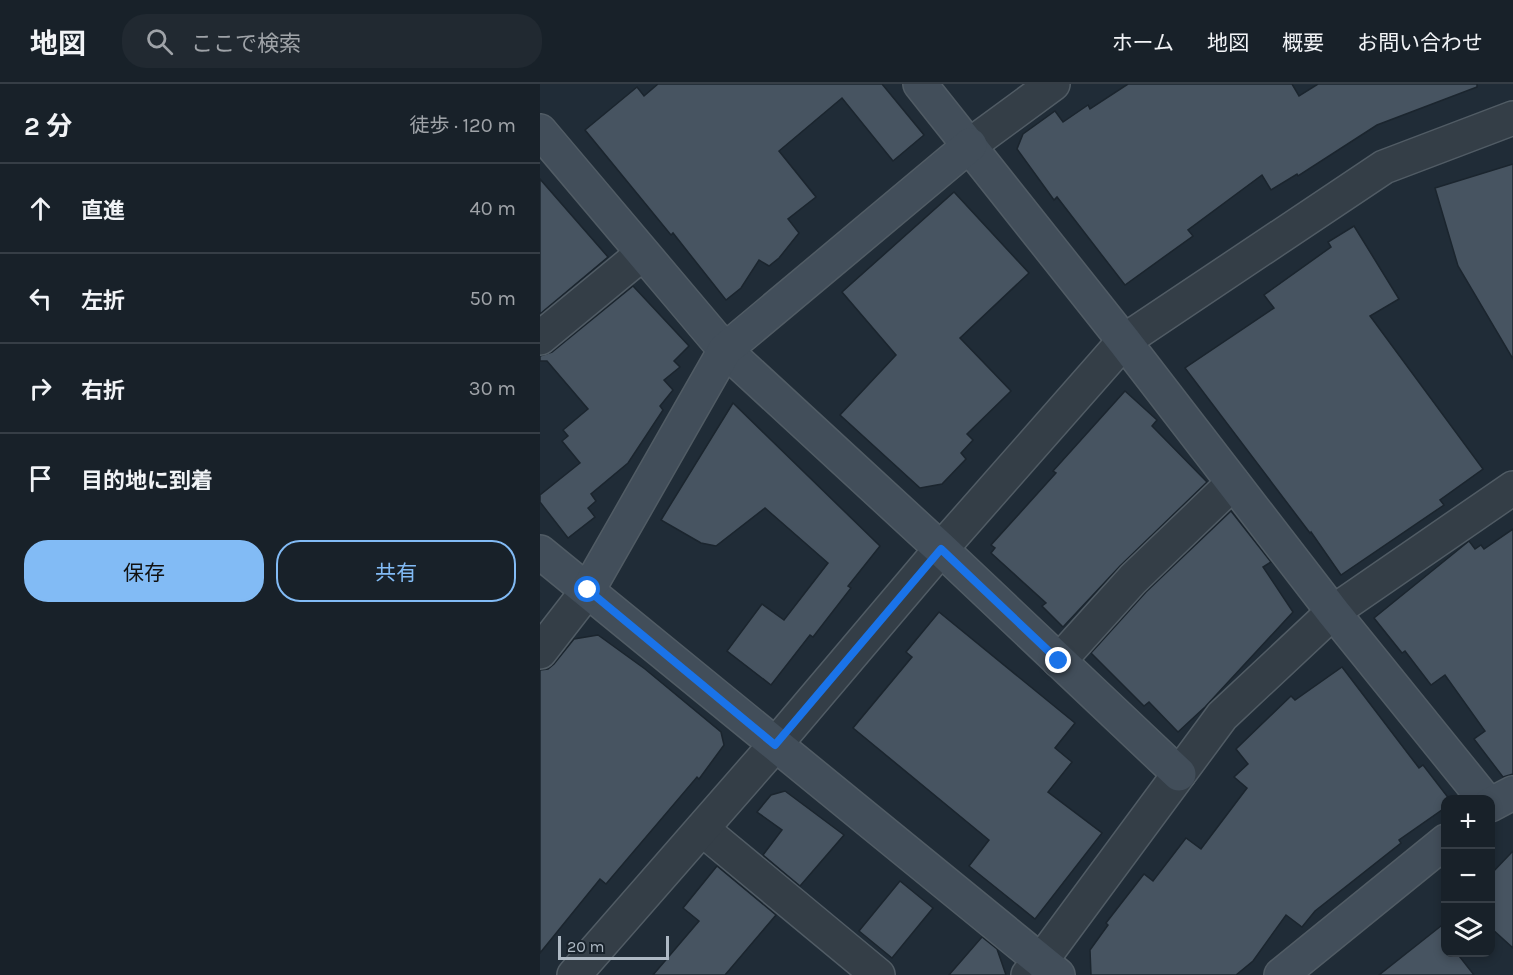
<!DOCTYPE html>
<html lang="ja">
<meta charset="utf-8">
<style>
body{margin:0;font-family:Karla,"Noto Sans JP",sans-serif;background:#212931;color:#f1f3f6}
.controls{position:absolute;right:18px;bottom:18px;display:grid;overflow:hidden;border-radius:12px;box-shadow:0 3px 9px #0003}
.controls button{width:54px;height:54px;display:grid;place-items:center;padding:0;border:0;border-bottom:2px solid #363e46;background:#182129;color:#f1f3f6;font:30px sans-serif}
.scale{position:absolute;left:18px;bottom:15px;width:111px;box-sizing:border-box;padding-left:6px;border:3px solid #aeb9c4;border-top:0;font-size:16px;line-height:21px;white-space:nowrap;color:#aeb9c4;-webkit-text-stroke:4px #19232c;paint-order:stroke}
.stop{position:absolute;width:18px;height:18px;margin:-14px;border:4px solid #1a73e8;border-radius:50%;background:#fff}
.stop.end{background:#1a73e8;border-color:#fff;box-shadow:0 2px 6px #0008}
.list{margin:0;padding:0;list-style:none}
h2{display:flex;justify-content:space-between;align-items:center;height:78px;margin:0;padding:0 24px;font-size:26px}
h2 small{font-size:20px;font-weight:400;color:#9fa3a8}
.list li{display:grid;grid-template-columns:39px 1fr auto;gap:18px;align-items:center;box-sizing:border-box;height:90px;padding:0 24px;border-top:2px solid #363e46}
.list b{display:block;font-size:22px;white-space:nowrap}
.list em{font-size:20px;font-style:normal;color:#9fa3a8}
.actions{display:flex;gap:12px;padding:18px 24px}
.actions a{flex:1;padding:14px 0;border:2px solid #82bbf5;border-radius:24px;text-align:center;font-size:21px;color:#82bbf5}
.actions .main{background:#82bbf5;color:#111}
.icon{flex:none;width:33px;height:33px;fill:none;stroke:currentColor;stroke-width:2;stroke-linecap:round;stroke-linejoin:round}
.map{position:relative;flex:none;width:973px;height:891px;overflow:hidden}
header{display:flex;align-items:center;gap:36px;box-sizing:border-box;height:84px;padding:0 30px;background:#182129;border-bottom:2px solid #363e46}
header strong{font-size:28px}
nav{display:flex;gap:33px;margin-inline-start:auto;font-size:21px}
.search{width:420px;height:54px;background:#212931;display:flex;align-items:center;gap:15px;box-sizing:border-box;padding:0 21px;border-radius:24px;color:#9fa3a8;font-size:22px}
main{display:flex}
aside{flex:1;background:#182129}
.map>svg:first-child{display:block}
</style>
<header>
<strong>地図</strong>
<div class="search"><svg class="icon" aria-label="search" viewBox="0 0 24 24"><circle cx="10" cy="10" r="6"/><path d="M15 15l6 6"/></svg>ここで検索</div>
<nav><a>ホーム</a><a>地図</a><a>概要</a><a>お問い合わせ</a></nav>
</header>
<main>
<aside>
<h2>2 分<small>徒歩 · 120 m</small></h2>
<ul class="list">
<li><svg class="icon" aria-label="ahead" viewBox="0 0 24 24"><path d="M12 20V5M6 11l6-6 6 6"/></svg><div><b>直進</b></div><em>40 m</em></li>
<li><svg class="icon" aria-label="left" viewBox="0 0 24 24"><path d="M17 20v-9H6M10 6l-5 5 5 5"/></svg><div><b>左折</b></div><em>50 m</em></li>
<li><svg class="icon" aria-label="right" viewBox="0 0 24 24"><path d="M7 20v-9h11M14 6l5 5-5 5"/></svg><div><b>右折</b></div><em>30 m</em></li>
<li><svg class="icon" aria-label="arrive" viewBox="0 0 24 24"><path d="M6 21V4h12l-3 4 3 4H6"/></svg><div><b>目的地に到着</b></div></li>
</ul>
<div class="actions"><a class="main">保存</a><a>共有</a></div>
</aside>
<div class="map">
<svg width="973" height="891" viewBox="0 0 973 891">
<rect width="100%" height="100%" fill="#202c37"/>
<g fill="#475461" stroke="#1b252e" stroke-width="1.5">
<path d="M118 0H342L384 51 353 77 302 14 239 67 276 113 248 135 259 149 239 174 229 182 219 176 201 204 186 216 133 149 131 151 45 46 97 3 104 12Z"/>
<path d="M588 0H752L759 12 778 0H937V3L837 41 758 92 757 90 731 106 722 91 648 146 653 152 585 201 517 113 514 116 477 65 483 50 515 27 523 38 548 21 550 25Z"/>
<path d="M973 80V275L918 182 895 104Z"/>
<path d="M0 95 68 173 0 230Z"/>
<path d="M414 108 489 189 420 254 471 307 427 350 433 356 421 369 426 375 402 400 380 404 300 331 356 271 302 208Z"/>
<path d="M814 142 859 215 830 232 943 385 900 416 904 421 801 491 771 448 770 449 645 284 734 224 724 211 791 163 788 158Z"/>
<path d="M93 202 149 262 134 277 140 283 124 296 133 306 120 322 123 326 88 379 51 410 56 417 48 424 55 433 28 454 0 418V411L40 379 22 357 28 352 23 346 48 325 7 277H0V272L12 268Z"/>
<path d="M585 307 617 336 612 342 667 398 580 482 523 543 502 522 506 519 451 469 455 464 451 461 516 389 513 387Z"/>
<path d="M193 319 340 462 308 502 311 504 273 553 270 551 231 601 187 567 222 520 244 536 288 479 225 424 176 462 161 459 121 436Z"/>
<path d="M691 427 731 478 723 483 753 528 665 623 638 648 609 618 604 622 551 569 606 508Z"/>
<path d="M973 445V690L963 693 934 655 945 647 905 591 891 601 865 567 862 569 834 534 929 457 935 465 941 461 944 465Z"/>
<path d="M399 528 535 639 515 664 532 678 508 708 562 749 495 835 429 782 449 756 313 644 372 573 366 568Z"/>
<path d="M58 551 105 585 181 648 184 661 159 695 157 693 66 800 60 795 0 869V586L8 585 14 580 34 555Z"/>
<path d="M802 583 879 684 883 681 910 716H906V723L859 756 861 759 775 827 762 843 746 831 713 877 696 891H551L550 866 568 841 566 839 604 790 613 797 646 754 661 765 707 704 694 693 708 680 696 665 751 612 755 616Z"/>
<path d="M245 707 304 751 260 802 223 771 242 746 217 728 231 711Z"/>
<path d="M973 767V864L951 844V790Z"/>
<path d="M177 782 236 831 185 891H113L159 837 143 824Z"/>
<path d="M360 797 393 824 352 874 319 847Z"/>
<path d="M906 838V868H916L934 891H839Z"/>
<path d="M442 853 457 865 466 891H409Z"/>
</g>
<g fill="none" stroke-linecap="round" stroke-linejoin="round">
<g stroke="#515c65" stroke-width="36">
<g id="street">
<path d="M430 61 513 0"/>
<path d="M0 254 102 170"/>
<path d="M0 568 48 506"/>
<path d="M519 577 593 495 693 399"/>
<path d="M162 745 338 891"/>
<path d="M34 891 235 661 401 465 584 257 844 83 973 34"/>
<path d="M488 891 501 877 682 632 793 528 973 404"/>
</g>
</g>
<g stroke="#515c65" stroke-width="36">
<g id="secondary">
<path d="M380 0 584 257 793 528 945 716"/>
<path d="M0 47 185 266 401 465 639 690"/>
<path d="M0 468 518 891"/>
<path d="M48 506 185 266 430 61"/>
<path d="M950 721 973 709"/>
<path d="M741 891 906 757"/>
</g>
</g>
<use href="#street" stroke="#343e47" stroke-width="33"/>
<use href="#secondary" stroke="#424e5a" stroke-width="33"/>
</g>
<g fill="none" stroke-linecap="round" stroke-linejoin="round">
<path stroke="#1a73e8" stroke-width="8" d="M48 506 235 661 401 465 519 577"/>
</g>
</svg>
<div class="controls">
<button>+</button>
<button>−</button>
<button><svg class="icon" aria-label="layers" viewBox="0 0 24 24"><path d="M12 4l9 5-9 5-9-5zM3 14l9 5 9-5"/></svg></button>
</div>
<div class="scale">20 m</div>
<div class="stop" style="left:48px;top:506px"></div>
<div class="stop end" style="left:519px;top:577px"></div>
</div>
</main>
